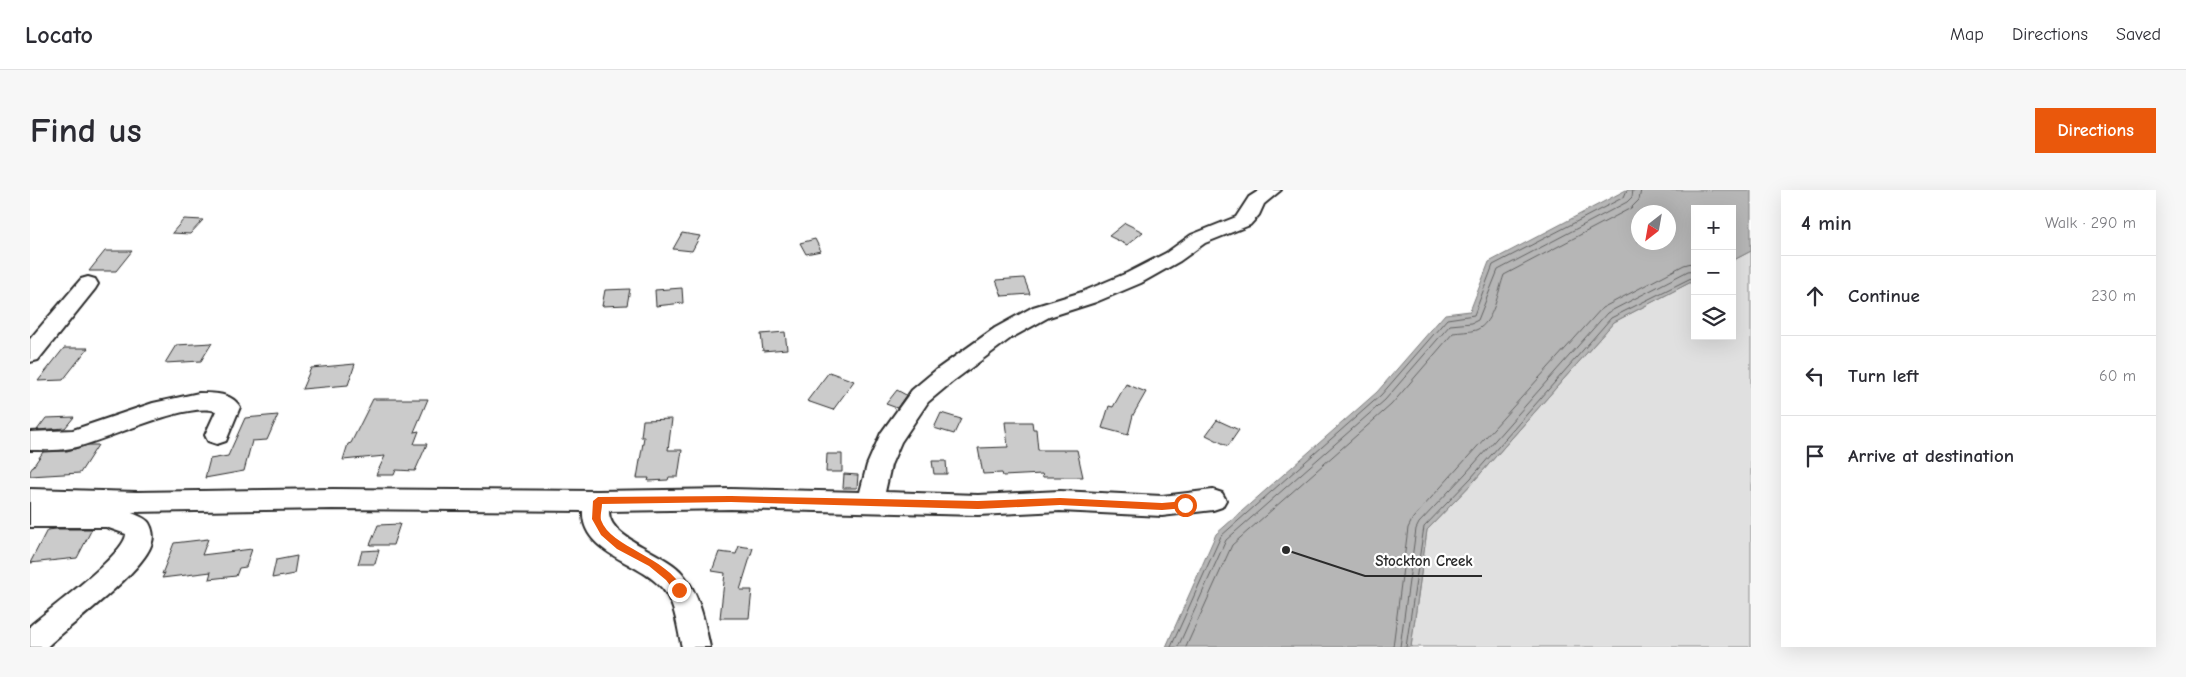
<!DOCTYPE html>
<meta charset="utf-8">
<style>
body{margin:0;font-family:"Comic Neue",sans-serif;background:#f7f7f7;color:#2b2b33}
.controls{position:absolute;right:15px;top:15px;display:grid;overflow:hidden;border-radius:0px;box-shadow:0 5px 20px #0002}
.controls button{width:45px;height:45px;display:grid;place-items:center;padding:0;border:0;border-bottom:1px solid #e1e1e2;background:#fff;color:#2b2b33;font:25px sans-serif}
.compass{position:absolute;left:1601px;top:15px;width:45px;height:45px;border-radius:50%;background:#fff;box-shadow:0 5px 20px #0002;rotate:211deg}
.stop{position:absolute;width:15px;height:15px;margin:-11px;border:4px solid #ea580c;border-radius:50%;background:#fff}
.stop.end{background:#ea580c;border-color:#fff;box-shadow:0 1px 5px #0008}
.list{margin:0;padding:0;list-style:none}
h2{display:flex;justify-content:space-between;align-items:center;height:65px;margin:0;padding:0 20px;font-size:21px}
h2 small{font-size:16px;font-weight:400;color:#7c7c81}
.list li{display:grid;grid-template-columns:32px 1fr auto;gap:15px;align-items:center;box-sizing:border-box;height:80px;padding:0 20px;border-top:1px solid #e1e1e2}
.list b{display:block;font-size:19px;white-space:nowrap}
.list em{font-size:16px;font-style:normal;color:#7c7c81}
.icon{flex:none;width:28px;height:28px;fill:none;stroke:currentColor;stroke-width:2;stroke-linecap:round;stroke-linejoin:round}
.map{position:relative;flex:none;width:1721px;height:457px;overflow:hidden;border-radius:0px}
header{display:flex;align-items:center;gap:30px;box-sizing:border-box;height:70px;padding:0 25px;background:#fff;border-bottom:1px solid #e1e1e2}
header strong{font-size:24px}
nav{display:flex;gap:28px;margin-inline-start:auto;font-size:18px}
.intro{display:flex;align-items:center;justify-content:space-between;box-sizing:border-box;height:120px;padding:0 30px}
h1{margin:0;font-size:35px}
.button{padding:12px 22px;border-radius:0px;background:#ea580c;color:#fff;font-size:18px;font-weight:700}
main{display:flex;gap:30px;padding:0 30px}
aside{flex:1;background:#fff;border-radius:0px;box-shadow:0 5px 20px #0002}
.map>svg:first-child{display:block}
</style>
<header>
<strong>Locato</strong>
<nav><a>Map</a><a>Directions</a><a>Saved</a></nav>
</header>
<div class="intro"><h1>Find us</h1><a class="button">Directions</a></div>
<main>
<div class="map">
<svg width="1721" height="457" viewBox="0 0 1721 457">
<rect width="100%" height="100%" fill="#fff"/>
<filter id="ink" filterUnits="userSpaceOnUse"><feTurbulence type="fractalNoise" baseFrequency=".02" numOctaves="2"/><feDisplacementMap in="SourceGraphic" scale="10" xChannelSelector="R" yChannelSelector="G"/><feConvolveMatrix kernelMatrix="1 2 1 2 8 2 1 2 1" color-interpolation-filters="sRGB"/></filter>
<g filter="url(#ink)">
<path fill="#e0e0e0" stroke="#868686" d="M1721 61V457H1381L1397 340 1444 291 1584 132 1665 90V146H1702V71Z"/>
<path fill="#b6b6b6" stroke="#7e7e7e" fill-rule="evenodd" d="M1596 0H1721V61L1702 71V19H1665V90L1584 132 1444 291 1397 340 1381 457H1136L1186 344 1347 202 1415 124 1440 121 1459 72ZM1608 22H1638V52H1608Z"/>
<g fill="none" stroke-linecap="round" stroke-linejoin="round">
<g stroke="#636363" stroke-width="1">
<path d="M1141 457 1191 346 1351 205 1417 129 1444 125 1463 75 1594 7 1597 0"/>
<path d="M1148 457 1196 350 1355 210 1420 135 1442 133 1448 130 1468 80 1597 12 1602 7 1603 0"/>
<path d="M1156 457 1202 355 1361 215 1423 143C1430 142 1439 142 1446 140 1464 133 1468 101 1474 85L1601 18 1609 10 1611 0"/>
<path d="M1363 457 1378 338 1383 328 1572 118 1654 75 1665 72"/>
<path d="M1370 457 1386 339 1389 333 1436 283 1577 123 1658 81 1665 80"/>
<path d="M1376 457 1394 337 1441 288 1581 128 1665 86"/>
</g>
</g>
<g fill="#cbcbcb" stroke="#2b2b2b">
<path d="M154 29 173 30 160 44 142 43Z"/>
<path d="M1095 33 1113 42 1097 55 1079 46Z"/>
<path d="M652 43 670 46 662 61 643 59Z"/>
<path d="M785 49 791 61 776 64 770 53Z"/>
<path d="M75 61H102L86 81H59Z"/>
<path d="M994 88 1000 104 972 106 966 90Z"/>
<path d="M652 98 653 113 626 116 625 100Z"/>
<path d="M600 99 597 115 572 116 575 100Z"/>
<path d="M755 142 757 159 733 161 731 144Z"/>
<path d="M182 153 171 171 135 173 146 155Z"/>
<path d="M34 158H58L33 190 8 191Z"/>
<path d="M325 174 318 195 272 199 281 178Z"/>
<path d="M799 182 824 191 803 220 777 211Z"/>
<path d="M1096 194 1116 202 1103 225 1098 245 1072 238 1079 216 1083 217Z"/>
<path d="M867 200 876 205 867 218 856 214Z"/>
<path d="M343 209H398L384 242 389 241 384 254H397L385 281 366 280 364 285H346L355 266 313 270 318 254 321 253Z"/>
<path d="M911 223 931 229 924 244 904 238Z"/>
<path d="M248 225 237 250 222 251 214 281 175 288 180 269 198 266 215 228Z"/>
<path d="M44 227 35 238 7 240 16 228Z"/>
<path d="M642 229 638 260H652L648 287H639L638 290 618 291 619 288H607L614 247H611L613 230Z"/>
<path d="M1187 230 1209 240 1198 256 1176 245Z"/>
<path d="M975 232H1002L1003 239H1006L1008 260H1047L1053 287H1013L1012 284 973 286 972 283 953 284 948 258 978 257Z"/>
<path d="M58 255H68L50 283 0 286V281L13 262 37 261Z"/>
<path d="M797 264H812V282H796Z"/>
<path d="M902 271H916L917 284H904Z"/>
<path d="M814 284 828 285 827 298H813Z"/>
<path d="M370 334 363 355H340L348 335Z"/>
<path d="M27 339H62L47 368 0 373 17 340Z"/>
<path d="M178 349 172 365 222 359 216 377 209 378 206 386 179 389 181 382 132 388 135 383 132 384 144 353Z"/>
<path d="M709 356 723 358 710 400H722L719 428H690L695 383 682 381 689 362 706 364Z"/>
<path d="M349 360 345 374H328L332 361Z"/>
<path d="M267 366 264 384 242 388 246 370Z"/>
</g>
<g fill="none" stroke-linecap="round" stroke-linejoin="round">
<g stroke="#2b2b2b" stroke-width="4">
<g id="minor">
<path d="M1230 0H1251L1234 14 1229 25 1220 35 1175 53 1150 71 1111 93 1066 112 1019 127 981 148 922 192 898 212 871 252 861 275 855 302 948 305 1030 301 1132 306 1183 300 1192 303 1196 310 1192 317 1183 320 1132 326 1030 321 948 325 701 319 579 321C578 349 635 362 652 383 670 405 674 430 680 457H652C647 437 646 416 633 399 611 372 551 364 553 321L303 319 100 322C106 325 116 328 119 333 122 338 124 346 122 352 116 380 41 434 17 457H0V436C18 420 96 364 96 344L76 337H0V299L107 302 303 299 568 301 701 299 830 302 837 275 851 243 882 200 906 180 965 138 1003 117 1052 102 1097 83 1136 63 1161 45 1206 27 1219 7Z"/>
<path d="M58 87 65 89 68 94 65 99 8 170 0 172V149L51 89Z"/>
<path d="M169 203C184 203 202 203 210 217L196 251 187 254 178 251 175 245 186 221C155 211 76 251 42 258 28 261 14 260 0 260V242L43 240 123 213Z"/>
</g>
</g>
<use href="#minor" fill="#fff" fill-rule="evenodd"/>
</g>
</g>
<path fill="#ea580c" d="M701 306 948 311 1030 308 1132 313 1155 311 1159 315 1155 318 1132 320 1030 315 948 319 701 312 572 314C572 319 570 325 571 330 581 358 636 366 654 400L649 404 646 403 636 390 619 376 587 359 571 345 562 329 563 311 568 307Z"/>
<path fill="none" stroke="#2b2b2b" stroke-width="2" d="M1256 360L1335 386H1452"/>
<circle fill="#2b2b2b" stroke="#fff" stroke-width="2" cx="1256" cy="360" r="5"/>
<g font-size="15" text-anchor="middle" font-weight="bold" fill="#2b2b2b" stroke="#fff" stroke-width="4.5" stroke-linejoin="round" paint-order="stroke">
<text x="1394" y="376">Stockton Creek</text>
</g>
</svg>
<div class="controls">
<button>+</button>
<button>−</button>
<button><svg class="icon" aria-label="layers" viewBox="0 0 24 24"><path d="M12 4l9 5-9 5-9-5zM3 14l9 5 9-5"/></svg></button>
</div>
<svg class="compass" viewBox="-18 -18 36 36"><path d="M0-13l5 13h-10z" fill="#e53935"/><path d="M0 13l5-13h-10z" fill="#7c7c81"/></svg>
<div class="stop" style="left:1155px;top:315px"></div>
<div class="stop end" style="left:649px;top:400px"></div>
</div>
<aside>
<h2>4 min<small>Walk · 290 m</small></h2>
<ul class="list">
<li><svg class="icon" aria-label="ahead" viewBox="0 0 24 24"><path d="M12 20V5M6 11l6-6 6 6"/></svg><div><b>Continue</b></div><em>230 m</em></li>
<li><svg class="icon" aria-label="left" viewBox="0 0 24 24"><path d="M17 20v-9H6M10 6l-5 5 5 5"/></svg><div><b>Turn left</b></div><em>60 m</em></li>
<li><svg class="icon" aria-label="arrive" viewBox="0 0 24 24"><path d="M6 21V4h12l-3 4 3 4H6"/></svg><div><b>Arrive at destination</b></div></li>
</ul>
</aside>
</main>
